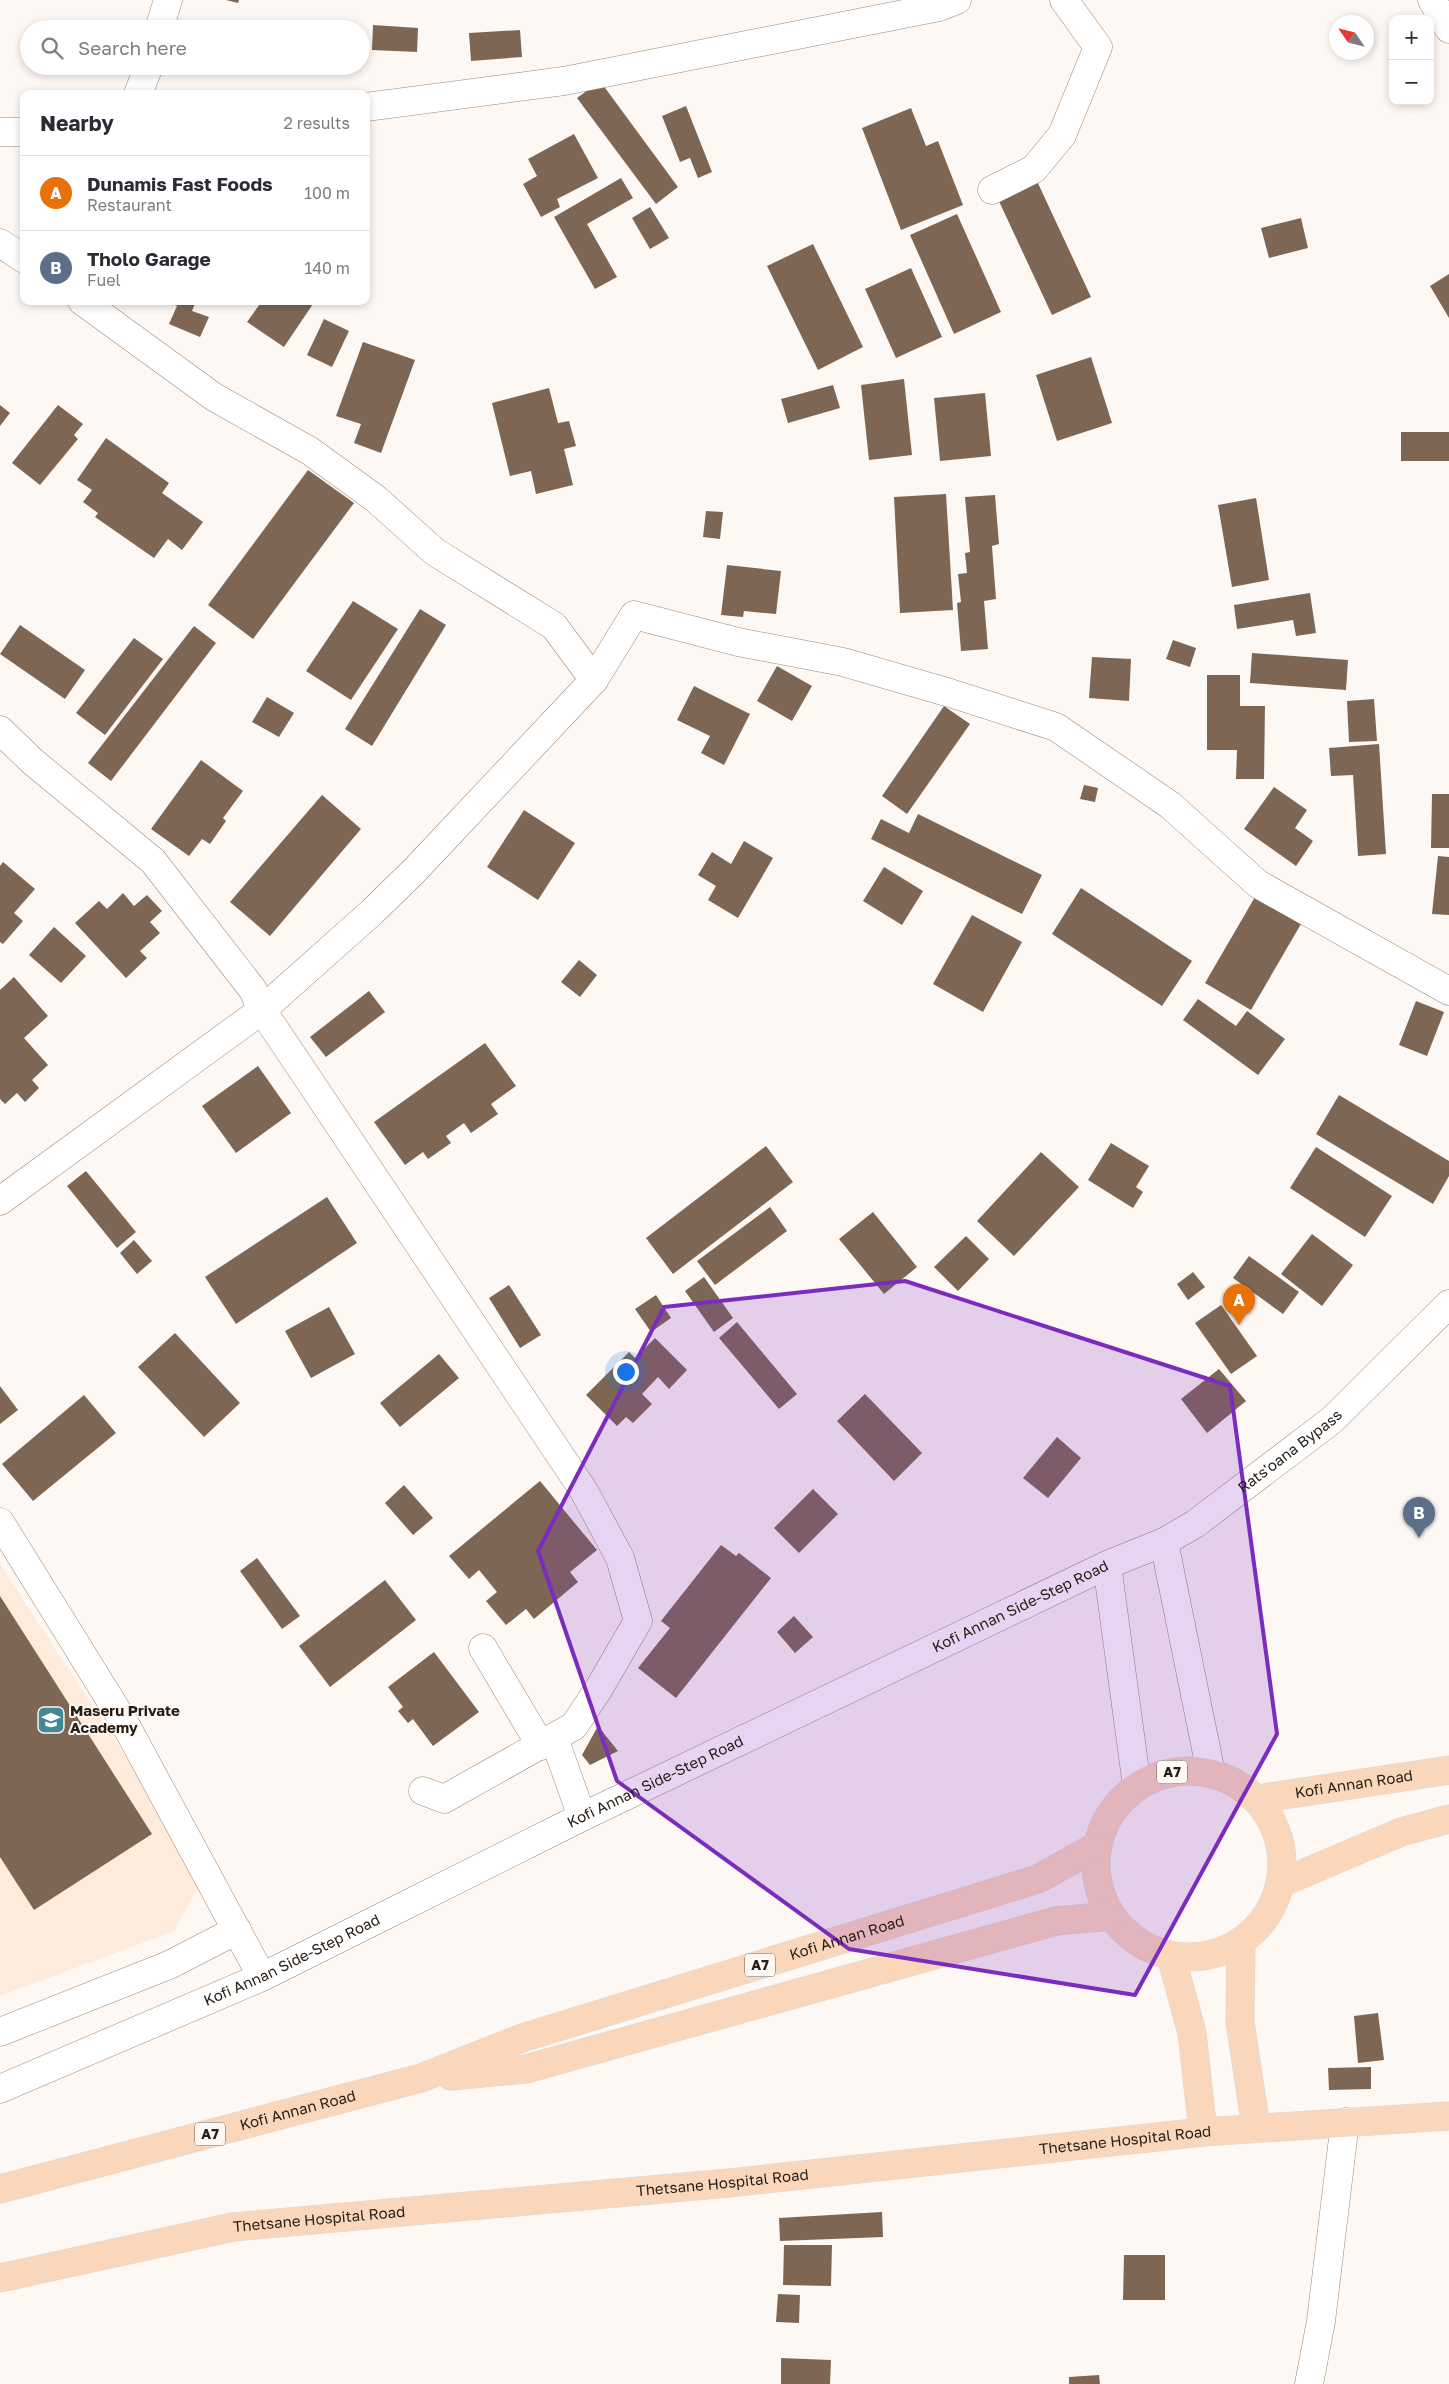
<!DOCTYPE html>
<meta charset="utf-8">
<style>
body{margin:0;font-family:"Golos Text",sans-serif;background:#f7f7f7;color:#2b2b33}
.controls{position:absolute;right:15px;top:15px;display:grid;overflow:hidden;border-radius:10px;box-shadow:0 2px 8px #0003}
.controls button{width:45px;height:45px;display:grid;place-items:center;padding:0;border:0;border-bottom:1px solid #e1e1e2;background:#fff;color:#2b2b33;font:25px sans-serif}
.compass{position:absolute;left:1329px;top:15px;width:45px;height:45px;border-radius:50%;background:#fff;box-shadow:0 2px 8px #0003;rotate:305deg}
.you{position:absolute;left:625px;top:1371px;width:18px;height:18px;margin:-12px;border:4px solid #fff;border-radius:50%;background:#1a73e8;box-shadow:0 0 0 8px #1a73e833}
.badge{display:grid;place-items:center;width:32px;height:32px;border-radius:50%;background:#111827;color:#fff;font-size:16px;font-weight:700}
.pin{position:absolute;translate:-50% -41px;filter:drop-shadow(0 1px 2px #0008)}
.pin::after{content:'';position:absolute;top:26px;width:18px;height:15px;background:inherit;clip-path:polygon(0 0,100% 0,50% 100%)}
.list{margin:0;padding:0;list-style:none}
h2{display:flex;justify-content:space-between;align-items:center;height:65px;margin:0;padding:0 20px;font-size:21px}
h2 small{font-size:16px;font-weight:400;color:#7c7c81}
.list li{display:grid;grid-template-columns:32px 1fr auto;gap:15px;align-items:center;box-sizing:border-box;height:75px;padding:0 20px;border-top:1px solid #e1e1e2}
.list b{display:block;font-size:19px;white-space:nowrap}
.list p{margin:0;font-size:16px;white-space:nowrap;color:#7c7c81}
.list em{font-size:16px;font-style:normal;color:#7c7c81}
.icon{flex:none;width:28px;height:28px;fill:none;stroke:currentColor;stroke-width:2;stroke-linecap:round;stroke-linejoin:round}
.map{position:relative;flex:none;width:1449px;height:2384px;overflow:hidden}
.search{position:absolute;background:#fff;box-shadow:0 2px 8px #0003;left:20px;top:20px;width:350px;height:55px;display:flex;align-items:center;gap:12px;box-sizing:border-box;padding:0 18px;border-radius:28px;color:#7c7c81;font-size:19px}
.panel{position:absolute;background:#fff;box-shadow:0 2px 8px #0003;left:20px;top:90px;width:350px;height:215px;border-radius:10px}
.map>svg:first-child{display:block}
</style>
<div class="map">
<svg width="1449" height="2384" viewBox="0 0 1449 2384">
<rect width="100%" height="100%" fill="#fdf8f4"/>
<path fill="#feebdb" d="M0 1564 204 1877 174 1931 0 1996Z"/>
<g fill="#7d6754">
<path d="M226 0H239L238 3Z"/>
<path d="M373 25 418 28 417 52 372 50Z"/>
<path d="M520 30 522 57 471 61 469 33Z"/>
<path d="M600 81 678 187 656 204 577 98Z"/>
<path d="M686 106 712 172 698 178 690 158 680 162 662 116Z"/>
<path d="M911 108 926 146 938 141 963 205 901 230 862 128Z"/>
<path d="M574 134 598 178 557 199 560 207 541 217 523 184 537 176 528 159Z"/>
<path d="M621 178 633 198 587 224 617 277 595 289 554 217Z"/>
<path d="M1036 179 1091 297 1052 315 997 197Z"/>
<path d="M650 207 669 238 650 249 632 218Z"/>
<path d="M957 214 1001 312 954 334 910 235Z"/>
<path d="M1301 218 1308 248 1269 258 1261 228Z"/>
<path d="M813 244 863 347 818 370 767 266Z"/>
<path d="M911 268 942 337 896 358 865 289Z"/>
<path d="M1449 274V318L1430 286Z"/>
<path d="M171 301H196L192 311 209 317 200 337 169 324 177 306 170 303Z"/>
<path d="M262 301H315L284 347 247 322Z"/>
<path d="M324 319 349 331 332 367 307 355Z"/>
<path d="M363 342 415 360 381 453 354 443 361 424 336 416Z"/>
<path d="M1091 357 1112 423 1057 441 1036 375Z"/>
<path d="M904 379 912 455 869 460 861 385Z"/>
<path d="M833 385 840 408 788 423 781 399Z"/>
<path d="M549 388 558 423 569 421 576 446 564 449 573 485 536 494 531 471 510 476 492 403Z"/>
<path d="M985 393 991 456 940 461 934 398Z"/>
<path d="M0 405 10 413 0 426Z"/>
<path d="M58 405 83 424 74 435 78 439 40 485 12 463Z"/>
<rect x="1401" y="432" width="48" height="29"/>
<path d="M106 438 169 483 162 493 203 522 182 550 168 539 154 558 95 517 98 513 83 502 92 490 77 480Z"/>
<path d="M308 470 354 503 253 639 208 605Z"/>
<path d="M946 494 953 610 900 613 894 497Z"/>
<path d="M995 495 999 544 992 546 996 599 984 601 988 649 961 651 957 603 961 602 958 574 967 573 965 553 970 552 965 497Z"/>
<path d="M1256 498 1269 580 1232 587 1218 505Z"/>
<path d="M706 511 723 512 720 539 703 537Z"/>
<path d="M727 565 781 571 776 614 744 611 743 617 721 615Z"/>
<path d="M1310 593 1316 633 1296 636 1293 620 1237 629 1234 605Z"/>
<path d="M353 601 398 629 351 700 306 671Z"/>
<path d="M420 609 446 625 372 746 345 729Z"/>
<path d="M20 625 85 670 65 699 0 654Z"/>
<path d="M194 626 216 643 111 781 88 763Z"/>
<path d="M134 638 163 659 105 735 76 713Z"/>
<path d="M1173 640 1196 648 1190 667 1166 659Z"/>
<path d="M1252 653 1348 660 1346 690 1250 683Z"/>
<path d="M1092 657 1131 659 1129 701 1089 698Z"/>
<path d="M777 666 812 686 792 721 757 701Z"/>
<path d="M1207 675H1240V706H1265L1264 779H1236L1237 750H1207Z"/>
<path d="M694 686 750 714 724 765 701 753 710 736 677 720Z"/>
<path d="M267 697 294 713 279 737 252 722Z"/>
<path d="M1374 699 1377 741 1349 742 1347 701Z"/>
<path d="M944 706 970 724 907 814 882 796Z"/>
<path d="M1379 744 1386 854 1358 856 1353 775 1331 776 1329 748Z"/>
<path d="M201 760 243 791 223 818 226 821 210 844 202 839 189 856 151 829Z"/>
<path d="M1084 785 1098 788 1095 802 1080 799Z"/>
<path d="M1274 787 1307 810 1295 828 1313 841 1296 866 1244 829Z"/>
<path d="M1432 794H1449V848H1431Z"/>
<path d="M322 795 361 829 270 936 230 902Z"/>
<path d="M524 810 575 843 538 900 487 867Z"/>
<path d="M918 814 1042 875 1022 914 871 839 881 819 909 833Z"/>
<path d="M744 841 773 858 738 918 708 900 716 886 698 875 712 852 731 864Z"/>
<path d="M1438 856 1449 857V915L1432 914Z"/>
<path d="M3 862 35 889 14 913 23 921 3 944 0 942V866Z"/>
<path d="M884 867 923 891 902 925 863 901Z"/>
<path d="M1081 888 1192 961 1162 1006 1052 934Z"/>
<path d="M123 893 134 906 147 895 162 911 150 922 160 933 140 951 147 958 126 978 75 923 99 901 107 909Z"/>
<path d="M1255 897 1301 924 1251 1010 1205 983Z"/>
<path d="M972 915 1022 942 983 1012 933 984Z"/>
<path d="M54 927 86 956 61 983 29 955Z"/>
<path d="M579 960 597 975 580 997 561 982Z"/>
<path d="M14 977 48 1016 24 1038 48 1065 32 1080 39 1088 25 1102 17 1093 5 1104 0 1099V990Z"/>
<path d="M369 991 385 1012 326 1057 310 1037Z"/>
<path d="M1198 999 1236 1026 1247 1011 1285 1039 1258 1075 1183 1020Z"/>
<path d="M1416 1001 1444 1012 1427 1056 1399 1045Z"/>
<path d="M485 1043 516 1086 491 1104 498 1114 471 1133 464 1123 446 1136 451 1143 428 1159 423 1152 405 1165 374 1122Z"/>
<path d="M258 1066 291 1113 236 1153 202 1106Z"/>
<path d="M1339 1095 1449 1161V1176L1433 1204 1316 1134Z"/>
<path d="M1111 1143 1149 1166 1136 1187 1143 1192 1133 1208 1088 1180Z"/>
<path d="M766 1146 793 1182 673 1274 646 1238Z"/>
<path d="M1316 1147 1392 1196 1365 1237 1290 1188Z"/>
<path d="M1041 1152 1079 1187 1014 1256 977 1221Z"/>
<path d="M86 1171 136 1232 117 1248 67 1186Z"/>
<path d="M327 1197 357 1243 236 1324 205 1277Z"/>
<path d="M770 1207 787 1231 715 1285 697 1261Z"/>
<path d="M873 1212 917 1267 884 1294 839 1239Z"/>
<path d="M1312 1234 1353 1265 1322 1306 1281 1274Z"/>
<path d="M966 1236 989 1259 958 1291 934 1267Z"/>
<path d="M134 1240 152 1261 137 1274 120 1253Z"/>
<path d="M1249 1256 1299 1292 1283 1314 1233 1278Z"/>
<path d="M1193 1272 1205 1287 1188 1300 1177 1284Z"/>
<path d="M704 1277 733 1318 714 1332 685 1291Z"/>
<path d="M509 1285 541 1335 520 1348 489 1298Z"/>
<path d="M656 1295 671 1318 651 1332 635 1309Z"/>
<path d="M1221 1305 1257 1356 1231 1374 1195 1323Z"/>
<path d="M329 1307 355 1354 311 1378 285 1331Z"/>
<path d="M737 1322 797 1394 779 1409 719 1338Z"/>
<path d="M175 1333 240 1403 204 1437 138 1367Z"/>
<path d="M655 1338 687 1370 669 1389 658 1377 642 1394 652 1404 633 1423 626 1417 617 1426 586 1395 629 1352 635 1358Z"/>
<path d="M439 1354 459 1378 400 1427 380 1403Z"/>
<path d="M1219 1369 1246 1401 1207 1433 1181 1399Z"/>
<path d="M0 1386 18 1410 0 1424Z"/>
<path d="M865 1394 922 1453 894 1481 837 1421Z"/>
<path d="M84 1395 116 1433 33 1501 2 1464Z"/>
<path d="M1057 1437 1081 1458 1048 1498 1023 1478Z"/>
<path d="M540 1481 597 1550 570 1572 578 1582 534 1619 526 1609 506 1625 486 1601 497 1592 479 1570 469 1579 449 1556Z"/>
<path d="M404 1485 433 1518 413 1535 385 1503Z"/>
<path d="M813 1489 838 1514 799 1553 774 1528Z"/>
<path d="M721 1545 736 1556 739 1553 771 1578 676 1698 638 1668 670 1628 661 1621Z"/>
<path d="M257 1558 300 1616 282 1629 240 1571Z"/>
<path d="M385 1580 416 1620 330 1687 299 1646Z"/>
<path d="M0 1596 152 1834 34 1910 0 1857Z"/>
<path d="M794 1616 813 1637 795 1653 777 1632Z"/>
<path d="M434 1652 479 1712 433 1746 413 1719 408 1723 398 1711 403 1707 388 1687Z"/>
<path d="M598 1726 618 1751 590 1765 582 1755Z"/>
<path d="M1378 2013 1384 2060 1358 2063 1354 2016Z"/>
<path d="M1371 2067V2089L1329 2090 1328 2068Z"/>
<path d="M882 2212 883 2237 780 2241 779 2218Z"/>
<path d="M784 2245H832L831 2286 783 2285Z"/>
<path d="M1124 2255H1165V2300H1123Z"/>
<path d="M778 2294 800 2295 799 2323 776 2322Z"/>
<path d="M781 2358 831 2360 830 2384H781Z"/>
<path d="M1099 2375 1100 2384H1069V2377Z"/>
</g>
<g fill="none" stroke-linecap="round" stroke-linejoin="round">
<g stroke="#9f8875" stroke-width="29">
<g id="minor">
<path d="M1432 0 1449 29"/>
<path d="M159 29 168 0"/>
<path d="M138 94 149 66"/>
<path d="M366 107 564 81 939 7 957 0"/>
<path d="M0 132H24"/>
<path d="M992 190 1034 169 1062 135 1098 47 1064 0"/>
<path d="M0 243 24 259"/>
<path d="M82 301 214 397 310 451 376 499 435 552 554 626 594 680"/>
<path d="M0 730 32 761 153 861 253 990 262 1010 584 1491 620 1558 638 1621 598 1690 574 1726 444 1799 423 1791"/>
<path d="M0 1201 262 1010 372 912 414 871 594 680 634 615 738 642 843 662 950 693 1056 727 1170 805 1258 884 1449 991"/>
<path d="M0 1522 124 1722 262 1977"/>
<path d="M1164 1542 1211 1773"/>
<path d="M1107 1565 1137 1786"/>
<path d="M483 1648 541 1746"/>
<path d="M554 1738 582 1817"/>
<path d="M0 2032 169 1965 237 1930"/>
<path id="s1" d="M0 2089 262 1977 582 1817 1107 1565 1164 1542 1195 1524 1332 1420 1449 1304"/>
<path d="M1309 2384 1321 2321 1345 2122"/>
</g>
</g>
<g stroke="#d8d6d5" stroke-width="29">
<g id="major">
<circle cx="1189" cy="1864" r="93"/>
<path id="s2" d="M1257 1799 1449 1770"/>
<path d="M1281 1883 1401 1832 1449 1819"/>
<path d="M1241 1942 1240 2022 1256 2127"/>
<path d="M1171 1956 1192 2033 1203 2132"/>
<path d="M451 2076 526 2069 1056 1921 1111 1916"/>
<path id="s3" d="M0 2189 421 2078 522 2038 1038 1879 1097 1846"/>
<path id="s4" d="M0 2278 233 2227 729 2183 1203 2132 1449 2116"/>
</g>
</g>
<use href="#minor" stroke="#fff" stroke-width="28"/>
<use href="#major" stroke="#fad7bb" stroke-width="28"/>
</g>
<path fill="#7b2cbf" fill-opacity="0.2" stroke="#7b2cbf" stroke-width="4" stroke-linejoin="round" d="M905 1281 1230 1386 1277 1734 1135 1995 849 1949 617 1781 538 1551 664 1307Z"/>
<defs>
<g id="school-square" transform="scale(1.4375)"><rect x="-9" y="-9" width="18" height="18" rx="4" fill="#438895" stroke="#fdf8f4"/><path d="M0-5L7-2L0 1L-7-2ZM-4 1L0 2.5L4 1V4Q0 6-4 4Z" fill="#fff"/></g>
</defs>
<g fill-rule="evenodd">
<use href="#school-square" x="51" y="1720"/>
</g>
<g text-anchor="middle" stroke-width="4" stroke-linejoin="round" paint-order="stroke">
<g fill="#fdf8f4" stroke="#665f58" stroke-width="1">
<rect x="1157" y="1760.5" width="30" height="23" rx="4"/>
<rect x="745" y="1953.5" width="30" height="23" rx="4"/>
<rect x="195" y="2122.5" width="30" height="23" rx="4"/>
</g>
<g font-size="14" font-weight="bold" fill="#261d15">
<text x="1172" y="1777">A7</text>
<text x="760" y="1970">A7</text>
<text x="210" y="2139">A7</text>
</g>
<g font-size="15" fill="#261d15" stroke="#fdf8f4">
<text dy="5" stroke="none"><textPath href="#s1" startOffset="1442">Rats'oana Bypass</textPath></text>
<text dy="5" stroke="none"><textPath href="#s1" startOffset="1129">Kofi Annan Side-Step Road</textPath></text>
<text dy="5" stroke="none"><textPath href="#s1" startOffset="724">Kofi Annan Side-Step Road</textPath></text>
<text dy="5" stroke="none"><textPath href="#s2" startOffset="98">Kofi Annan Road</textPath></text>
<text dy="5" stroke="none"><textPath href="#s3" startOffset="884">Kofi Annan Road</textPath></text>
<text dy="5" stroke="none"><textPath href="#s1" startOffset="319">Kofi Annan Side-Step Road</textPath></text>
<text dy="5" stroke="none"><textPath href="#s3" startOffset="308">Kofi Annan Road</textPath></text>
<text dy="5" stroke="none"><textPath href="#s4" startOffset="1135">Thetsane Hospital Road</textPath></text>
<text dy="5" stroke="none"><textPath href="#s4" startOffset="730">Thetsane Hospital Road</textPath></text>
<text dy="5" stroke="none"><textPath href="#s4" startOffset="325">Thetsane Hospital Road</textPath></text>
</g>
<g font-size="15" font-weight="bold" fill="#261d15" stroke="#fdf8f4" text-anchor="start">
<text x="70" y="1716">Maseru Private<tspan x="70" dy="17">Academy</tspan></text>
</g>
</g>
</svg>
<div class="controls">
<button>+</button>
<button>−</button>
</div>
<svg class="compass" viewBox="-18 -18 36 36"><path d="M0-13l5 13h-10z" fill="#e53935"/><path d="M0 13l5-13h-10z" fill="#7c7c81"/></svg>
<div class="you"></div>
<div class="pin badge" style="left:1239px;top:1325px;background:#e8710a">A</div>
<div class="pin badge" style="left:1419px;top:1538px;background:#5c6f8a">B</div>
<div class="search"><svg class="icon" aria-label="search" viewBox="0 0 24 24"><circle cx="10" cy="10" r="6"/><path d="M15 15l6 6"/></svg>Search here</div>
<section class="panel">
<h2>Nearby<small>2 results</small></h2>
<ul class="list">
<li><span class="badge" style="background:#e8710a">A</span><div><b>Dunamis Fast Foods</b><p>Restaurant</p></div><em>100 m</em></li>
<li><span class="badge" style="background:#5c6f8a">B</span><div><b>Tholo Garage</b><p>Fuel</p></div><em>140 m</em></li>
</ul>
</section>
</div>
